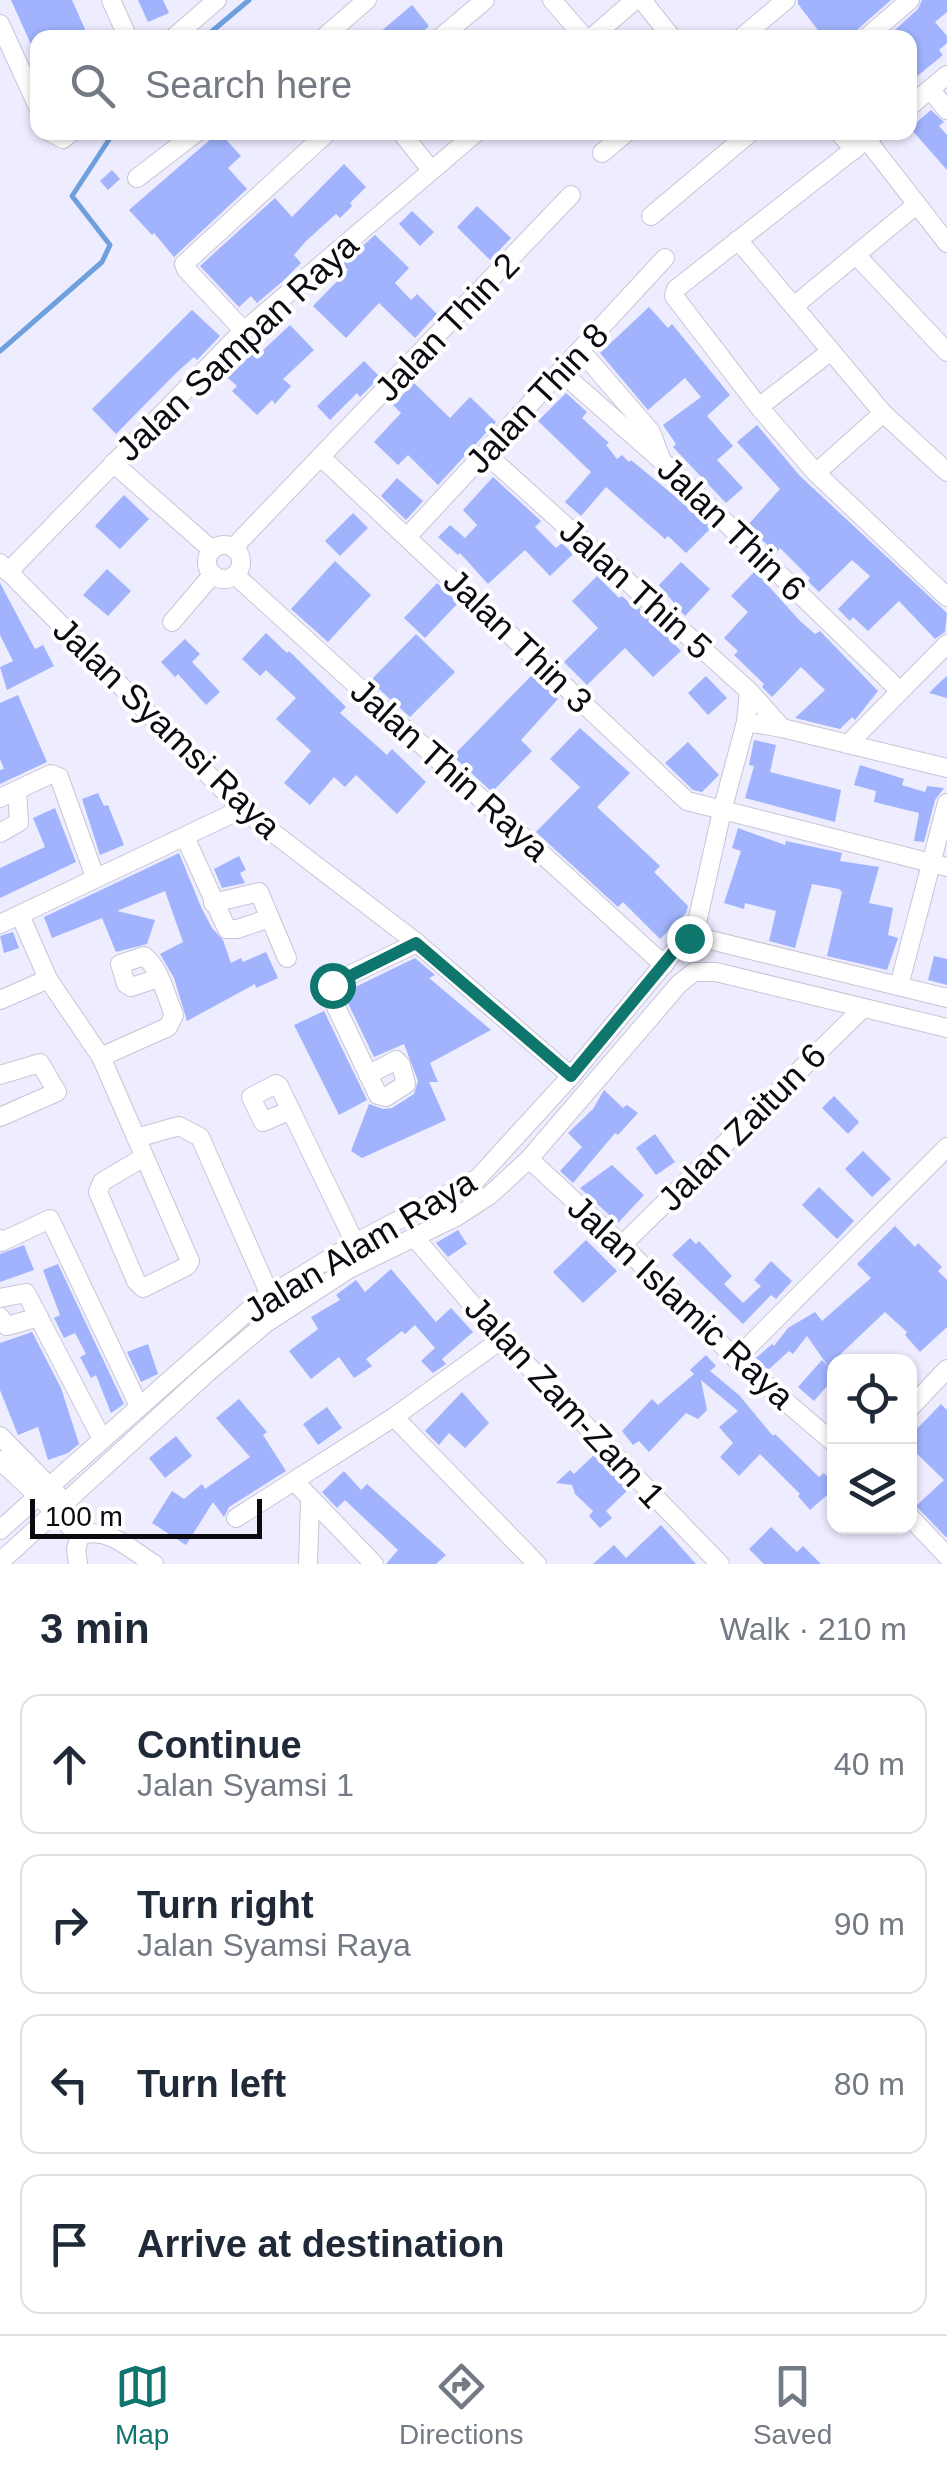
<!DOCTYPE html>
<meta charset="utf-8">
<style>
body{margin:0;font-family:Arial,sans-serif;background:#f2f2f3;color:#1f2937}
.controls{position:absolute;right:30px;bottom:30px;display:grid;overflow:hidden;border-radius:20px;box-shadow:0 2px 8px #0004}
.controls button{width:90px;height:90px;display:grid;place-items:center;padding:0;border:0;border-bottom:2px solid #e0e1e3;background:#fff;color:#1f2937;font:50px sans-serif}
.scale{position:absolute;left:30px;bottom:25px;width:232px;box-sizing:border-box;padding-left:10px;border:5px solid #0b0a10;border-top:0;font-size:28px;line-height:35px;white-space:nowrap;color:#0b0a10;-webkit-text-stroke:8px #fff;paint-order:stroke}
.stop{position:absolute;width:30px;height:30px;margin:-22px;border:8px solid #0f766e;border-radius:50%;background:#fff}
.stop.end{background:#0f766e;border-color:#fff;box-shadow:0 2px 10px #0008}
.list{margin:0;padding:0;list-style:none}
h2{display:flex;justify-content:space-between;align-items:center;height:130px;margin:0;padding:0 40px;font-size:42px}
h2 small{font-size:32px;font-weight:400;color:#747a83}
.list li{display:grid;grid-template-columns:65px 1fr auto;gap:30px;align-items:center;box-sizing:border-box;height:140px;margin:0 20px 20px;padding:0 20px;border:2px solid #e0e1e3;border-radius:20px}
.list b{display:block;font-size:38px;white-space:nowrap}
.list p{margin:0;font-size:32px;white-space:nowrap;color:#747a83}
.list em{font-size:32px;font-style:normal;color:#747a83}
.icon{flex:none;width:55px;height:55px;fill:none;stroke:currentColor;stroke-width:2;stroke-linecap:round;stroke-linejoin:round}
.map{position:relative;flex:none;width:947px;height:1564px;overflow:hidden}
.search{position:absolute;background:#fff;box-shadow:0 2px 8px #0004;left:30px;right:30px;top:30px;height:110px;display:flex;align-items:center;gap:25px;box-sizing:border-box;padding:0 35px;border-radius:20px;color:#747a83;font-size:38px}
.sheet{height:770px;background:#fff}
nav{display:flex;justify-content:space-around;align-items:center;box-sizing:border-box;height:140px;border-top:2px solid #e0e1e3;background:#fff;font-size:28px;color:#747a83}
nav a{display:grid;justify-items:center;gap:5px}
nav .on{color:#0f766e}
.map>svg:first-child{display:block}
</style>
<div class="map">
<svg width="947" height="1564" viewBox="0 0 947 1564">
<rect width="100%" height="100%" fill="#eeecff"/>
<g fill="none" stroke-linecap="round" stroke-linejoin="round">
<g stroke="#6ea0dd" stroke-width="5">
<path d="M204 38 249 0"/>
<path d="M0 351 102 262 110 245 72 196 114 132"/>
</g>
</g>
<g fill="#a0b3fc">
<path d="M11 0H72L89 38H38V60Z"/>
<path d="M138 0H163L169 13 148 22Z"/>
<path d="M798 0H891L858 29 854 38H824L798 4Z"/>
<path d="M922 0H947V12L935 22 947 36V43L939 50 943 55 910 82V38H886L918 9Z"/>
<path d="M412 5 429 26 416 38H373Z"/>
<path d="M931 110 944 122 939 126 947 135V170L910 128Z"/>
<path d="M219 132 241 156 228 168 247 189 174 257 154 233 152 235 129 210Z"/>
<path d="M344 164 366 187 350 203 352 206 340 218 336 214 306 241 294 255 301 263 283 281 257 303 251 296 239 307 200 266 275 198 292 217Z"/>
<path d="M112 170 120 179 108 190 100 181Z"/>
<path d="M477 206 511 238 490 260 457 227Z"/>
<path d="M412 211 434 232 420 246 399 224Z"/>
<path d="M375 235 409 268 395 283 411 300 417 294 437 314 415 338 379 303 346 338 313 306 348 270 342 264Z"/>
<path d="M649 307 668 328 672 324 730 395 707 416 733 446 717 460 743 488 726 503 673 447 676 444 663 425 701 397 685 378 648 410 600 353Z"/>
<path d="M192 310 220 336 197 360 194 357 176 373 116 434 92 409Z"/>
<path d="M290 325 314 350 283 379 291 386 275 404 272 400 257 415 232 391 237 386 228 378 255 350 259 354Z"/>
<path d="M364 361 380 377 360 397 357 393 330 420 317 406Z"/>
<path d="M414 383 450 418 470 397 496 422 438 485 408 455 398 465 374 442 401 413 393 405Z"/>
<path d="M566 393 587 412 582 418 609 443 606 445 617 459 622 455 629 462 631 460 712 527 686 553 668 536 665 539 606 487 581 516 565 502 591 472 538 421Z"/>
<path d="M757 425 800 476 947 613 945 632 935 639 899 601 868 631 853 617 850 621 838 609 870 576 852 560 819 592 808 581 810 578 780 548 776 553 747 526 780 489 737 442Z"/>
<path d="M493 477 541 521 535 527 556 548 562 543 573 554 550 576 525 550 488 584 460 553 458 555 438 537 450 525 465 538 477 525 463 510Z"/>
<path d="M397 478 423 501 406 520 381 496Z"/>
<path d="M124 495 149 519 120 549 95 526Z"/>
<path d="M353 513 368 528 340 556 325 541Z"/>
<path d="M335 561 371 595 328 642 291 609Z"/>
<path d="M681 562 710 589 685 616 659 585Z"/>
<path d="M107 569 131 591 108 616 83 595Z"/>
<path d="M755 571 800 621 815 634 820 631 878 691 855 720 852 717 840 729 795 718 825 690 801 667 772 697 762 687 764 684 734 655 738 651 724 638 748 612 731 596Z"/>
<path d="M597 576 619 598 622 596 637 610 639 608 681 651 653 677 625 648 587 685 564 662 598 628 572 601Z"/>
<path d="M0 583 35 649 43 645 54 666 7 690 0 667 13 661 0 635Z"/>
<path d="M437 583 458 603 425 638 404 618Z"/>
<path d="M266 633 287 653 289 651 346 707 340 713 387 755 392 749 426 782 397 814 356 775 345 787 334 777 310 805 284 783 311 751 276 719 296 698 266 670 260 676 242 659Z"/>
<path d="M416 634 455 672 410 717 370 681Z"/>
<path d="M185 639 200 654 192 662 220 692 206 705 178 674 175 677 161 662Z"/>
<path d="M532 675 558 699 521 740 532 751 492 792 453 756Z"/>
<path d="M706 676 727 698 708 715 688 693Z"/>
<path d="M947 676V698L929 693 940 682Z"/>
<path d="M18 695 47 762 0 784V770L4 769 0 759V703Z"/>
<path d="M580 728 630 773 597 807 660 866 654 872 688 906 686 913 660 939 623 902 618 907 536 832 580 787 550 759Z"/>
<path d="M754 740 776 745 770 772 841 790 835 822 745 798 754 766 749 765Z"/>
<path d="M688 742 719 775 702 792 693 790 665 763Z"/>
<path d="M860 765 904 779 902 785 925 792 927 786 944 788 935 800 924 842 914 841 919 813 874 802 876 791 854 785Z"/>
<path d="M98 793 104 806 108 805 124 845 100 855 82 799Z"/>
<path d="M55 808 76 862 0 898V868L45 847 33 818Z"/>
<path d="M738 828 785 845 786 841 842 853 840 861 879 867 869 903 893 908 888 935 898 938 887 970 827 956 842 892 839 889 812 884 795 948 769 941 776 911 745 903 744 909 724 903 741 851 732 848Z"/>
<path d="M179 853 201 907 212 928 223 940 231 963 241 958 243 962 266 952 278 978 256 988 255 984 187 1021 174 978 160 954 183 942 165 891 117 911 155 920 147 944 116 952 102 918 52 938 44 917Z"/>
<path d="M239 856 246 870 240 873 245 883 222 888 214 869Z"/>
<path d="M13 932 19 948 4 953 0 936Z"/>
<path d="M934 956 947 959V985L928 980Z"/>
<path d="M415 958 435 975 429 978 491 1030 430 1063 438 1082H429L446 1120 362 1158 351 1151 369 1104 383 1109 392 1108 414 1094 418 1081 404 1044 374 1057 343 993Z"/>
<path d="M324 1011 367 1100 339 1115 294 1025Z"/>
<path d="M604 1090 623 1108 627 1105 638 1113 618 1135 615 1133 573 1183 560 1171 582 1147 568 1133 593 1109Z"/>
<path d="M834 1096 859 1122 848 1134 822 1108Z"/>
<path d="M655 1134 675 1162 656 1175 636 1148Z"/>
<path d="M863 1151 891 1179 872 1197 845 1169Z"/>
<path d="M612 1165 644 1195 618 1223 580 1188Z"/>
<path d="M819 1187 854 1221 837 1239 802 1205Z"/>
<path d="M895 1226 915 1247 918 1243 942 1267 938 1271 947 1280V1327L920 1352 905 1335 907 1332 885 1312 828 1366 807 1336 793 1354 789 1351 768 1370 760 1363 756 1358 772 1344 774 1346 788 1328 815 1312 822 1321 871 1278 857 1264Z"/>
<path d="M458 1230 467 1244 448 1257 436 1243Z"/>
<path d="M690 1238 696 1244 699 1241 732 1276 724 1284 743 1303 761 1286 754 1280 771 1261 792 1281 776 1299 771 1295 743 1324 672 1255Z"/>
<path d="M586 1240 617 1271 583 1303 553 1272Z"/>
<path d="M24 1245 34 1270 0 1282V1254Z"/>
<path d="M58 1264 124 1404 111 1413 96 1375 91 1378 80 1357 86 1354 75 1333 64 1338 54 1318 60 1315 43 1270Z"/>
<path d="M391 1269 436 1322 451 1308 473 1332 442 1359 446 1364 433 1373 421 1361 435 1348 415 1325 405 1334 402 1331 366 1359 372 1366 354 1378 339 1357 311 1379 289 1351 318 1329 311 1317 340 1300 336 1295 356 1280 365 1292Z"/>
<path d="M32 1332 61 1388 79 1444 68 1453 48 1460 38 1427 18 1435 0 1390V1343Z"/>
<path d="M148 1344 158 1374 141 1382 127 1352Z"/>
<path d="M706 1355 716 1366 710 1371 739 1395 773 1436 775 1434 819 1477 824 1473 834 1485V1489L810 1510 798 1496 800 1494 760 1454 739 1476 720 1457 733 1443 719 1427 738 1411 701 1380 707 1410 698 1419 686 1413 649 1452 639 1441 633 1445 622 1431 652 1399 658 1405 694 1374 690 1370Z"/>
<path d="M822 1360 834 1372V1378L814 1401 798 1387Z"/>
<path d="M462 1392 489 1423 465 1448 449 1433 439 1445 425 1431Z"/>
<path d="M239 1399 267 1432 263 1435 286 1471 229 1507 224 1517 213 1502 186 1545 152 1523 172 1491 184 1499 202 1484 205 1489 250 1457 216 1418Z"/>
<path d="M941 1404 947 1410V1538L916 1506 944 1480 910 1447V1436Z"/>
<path d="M327 1407 342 1428 318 1445 303 1424Z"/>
<path d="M176 1436 192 1456 165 1478 149 1458Z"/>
<path d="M594 1455 629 1489 606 1511 612 1518 600 1528 589 1516 593 1511 575 1494 572 1485 556 1483 570 1470 574 1474Z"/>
<path d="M344 1471 361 1490 367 1484 446 1555 436 1564H386L398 1550 345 1500 337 1508 322 1492Z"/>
<path d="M661 1525 696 1564H593L614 1545 626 1558Z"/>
<path d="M771 1527 797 1552 803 1546 821 1564H764L749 1549Z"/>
</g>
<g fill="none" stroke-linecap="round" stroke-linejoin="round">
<g stroke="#c7c5d6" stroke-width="20">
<g id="street">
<path d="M111 0 128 38"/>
<path d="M552 0 585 38"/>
<path d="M642 0 672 38"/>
<path d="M0 24 38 107"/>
<path d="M173 38 217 0"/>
<path d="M323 38 367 0"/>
<path d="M440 38 485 0"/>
<path d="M591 38 635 0"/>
<path d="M741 38 786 0"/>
<path d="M866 38 910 0"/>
<path d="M930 89 947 110"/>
<path d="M910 106 947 75"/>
<path d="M50 132 63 139 72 132"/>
<path d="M401 132 431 170"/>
<path d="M839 132 854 150"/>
<path d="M876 132 676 289 674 296 759 407 816 473 947 597"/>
<path d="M867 140 947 243"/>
<path d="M602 153 627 132"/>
<path d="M137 178 197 132"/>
<path d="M651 216 751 132"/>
<path d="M738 240 883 413 947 472"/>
<path d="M857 256 947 352"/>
<path d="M794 306 916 205"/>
<path d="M244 331 186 269 184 264 328 132"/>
<path d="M581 351 651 432 661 459"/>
<path d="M561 372 661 460 899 690"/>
<path d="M759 407 831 351"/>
<path d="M486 454 749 691 782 728"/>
<path d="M322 458 687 801 947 867"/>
<path d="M113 463 212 550"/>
<path d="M816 473 883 413"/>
<path d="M408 536 665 258"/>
<circle cx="224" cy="562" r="17"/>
<path d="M233 548 571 195"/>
<path d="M0 563 242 809 417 943 571 1076"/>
<path d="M8 572 239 335 477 132"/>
<path d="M235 575 664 965"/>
<path d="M172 622 213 574"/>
<path d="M746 722 782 728 947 768"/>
<path d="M848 744 947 644"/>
<path d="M0 798 51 774 59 777 95 877"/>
<path d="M0 833 19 822 17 791"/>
<path d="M185 837 227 929H237L270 918 259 892 213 903"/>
<path d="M20 915 48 979 101 1057 190 1261 187 1266 143 1288 136 1281 98 1192 102 1182 144 1157"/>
<path d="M270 918 287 958"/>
<path d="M0 924 242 809"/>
<path d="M694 936 947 998"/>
<path d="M694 936 722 811 746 722 749 691"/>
<path d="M899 986 947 803"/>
<path d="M0 1000 48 979"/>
<path d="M101 1057 168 1027 174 1015C166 996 160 968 144 956L120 964 126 984 131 987 159 978"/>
<path d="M0 1075 40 1063 57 1092 0 1117"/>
<path d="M368 1075 396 1060 401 1065 406 1084 386 1097 378 1095 329 992 335 982 417 943"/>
<path d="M291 1110 263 1122 251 1097 276 1084 279 1086 355 1243"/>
<path d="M136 1138 179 1126 200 1137 273 1302"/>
<path d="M529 1159 622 1245 736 1359 834 1443"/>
<path d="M414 1237 502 1339 720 1564"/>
<path d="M0 1239 1 1242 50 1219 139 1406"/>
<path d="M622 1245 862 1009"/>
<path d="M0 1298 26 1293 102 1439"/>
<path d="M0 1317 7 1326 39 1317"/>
<path d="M736 1359 947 1147"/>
<path d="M910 1408 947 1369"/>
<path d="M394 1417 537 1564"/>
<path d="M0 1436 64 1501 70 1524"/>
<path d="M0 1460 80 1536"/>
<path d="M295 1482 374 1564"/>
<path d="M50 1486 257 1303 355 1243 478 1178 571 1076 677 948 694 936"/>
<path d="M910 1517 947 1556"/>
<path d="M236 1518 394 1417 502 1339"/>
<path d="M0 1530 38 1496"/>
<path d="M80 1536C107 1525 131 1550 154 1564"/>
<path d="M0 1562 207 1373 266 1323 349 1269 456 1217 490 1195 529 1159 679 984 694 972H716L947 1028"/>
<path d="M78 1564 76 1549 80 1536"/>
<path d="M308 1564 310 1501"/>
</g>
</g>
<use href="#street" stroke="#fff" stroke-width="18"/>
</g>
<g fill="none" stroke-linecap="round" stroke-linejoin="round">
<path stroke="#0f766e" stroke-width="12" d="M332 985 416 943 571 1076 677 948 689 938"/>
</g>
<g text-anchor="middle" stroke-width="8" stroke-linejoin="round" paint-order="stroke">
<g font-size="35" fill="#0b0a10" stroke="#fff">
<text transform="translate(447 327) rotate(-46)" y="12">Jalan Thin 2</text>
<text transform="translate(237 347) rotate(-43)" y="12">Jalan Sampan Raya</text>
<text transform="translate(537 398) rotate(-47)" y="12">Jalan Thin 8</text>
<text transform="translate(732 529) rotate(44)" y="12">Jalan Thin 6</text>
<text transform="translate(636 589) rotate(42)" y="12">Jalan Thin 5</text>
<text transform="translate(518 641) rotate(44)" y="12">Jalan Thin 3</text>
<text transform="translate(167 728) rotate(44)" y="12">Jalan Syamsi Raya</text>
<text transform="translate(450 770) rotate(42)" y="12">Jalan Thin Raya</text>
<text transform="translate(742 1127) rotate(-45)" y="12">Jalan Zaitun 6</text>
<text transform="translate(360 1246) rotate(-31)" y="12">Jalan Alam Raya</text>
<text transform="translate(681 1302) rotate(43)" y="12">Jalan Islamic Raya</text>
<text transform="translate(565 1402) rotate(47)" y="12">Jalan Zam-Zam 1</text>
</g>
</g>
</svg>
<div class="controls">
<button><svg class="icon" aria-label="locate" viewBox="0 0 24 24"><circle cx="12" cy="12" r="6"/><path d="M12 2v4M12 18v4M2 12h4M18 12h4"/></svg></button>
<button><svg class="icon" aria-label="layers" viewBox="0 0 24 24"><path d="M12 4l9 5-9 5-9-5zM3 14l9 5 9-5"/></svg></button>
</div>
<div class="scale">100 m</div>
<div class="stop" style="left:332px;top:985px"></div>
<div class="stop end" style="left:689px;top:938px"></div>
<div class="search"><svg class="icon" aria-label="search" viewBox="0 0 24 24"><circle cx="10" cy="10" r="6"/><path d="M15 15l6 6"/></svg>Search here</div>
</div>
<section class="sheet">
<h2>3 min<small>Walk · 210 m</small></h2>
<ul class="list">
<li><svg class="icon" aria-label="ahead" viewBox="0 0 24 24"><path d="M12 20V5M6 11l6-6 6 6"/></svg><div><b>Continue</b><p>Jalan Syamsi 1</p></div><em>40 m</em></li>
<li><svg class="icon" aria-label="right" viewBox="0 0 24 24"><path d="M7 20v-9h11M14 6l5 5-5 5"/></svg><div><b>Turn right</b><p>Jalan Syamsi Raya</p></div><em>90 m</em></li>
<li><svg class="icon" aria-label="left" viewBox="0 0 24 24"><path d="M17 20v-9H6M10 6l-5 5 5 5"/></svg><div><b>Turn left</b></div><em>80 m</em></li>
<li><svg class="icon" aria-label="arrive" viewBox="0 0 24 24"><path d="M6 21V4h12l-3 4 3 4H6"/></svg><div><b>Arrive at destination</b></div></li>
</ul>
</section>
<nav>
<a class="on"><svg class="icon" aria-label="map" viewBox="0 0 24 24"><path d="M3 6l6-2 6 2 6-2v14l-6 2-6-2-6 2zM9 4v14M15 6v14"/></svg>Map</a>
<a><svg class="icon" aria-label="directions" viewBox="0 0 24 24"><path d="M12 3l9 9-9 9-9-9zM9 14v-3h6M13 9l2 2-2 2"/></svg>Directions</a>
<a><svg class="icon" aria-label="saved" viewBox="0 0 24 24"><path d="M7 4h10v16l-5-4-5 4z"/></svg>Saved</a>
</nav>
